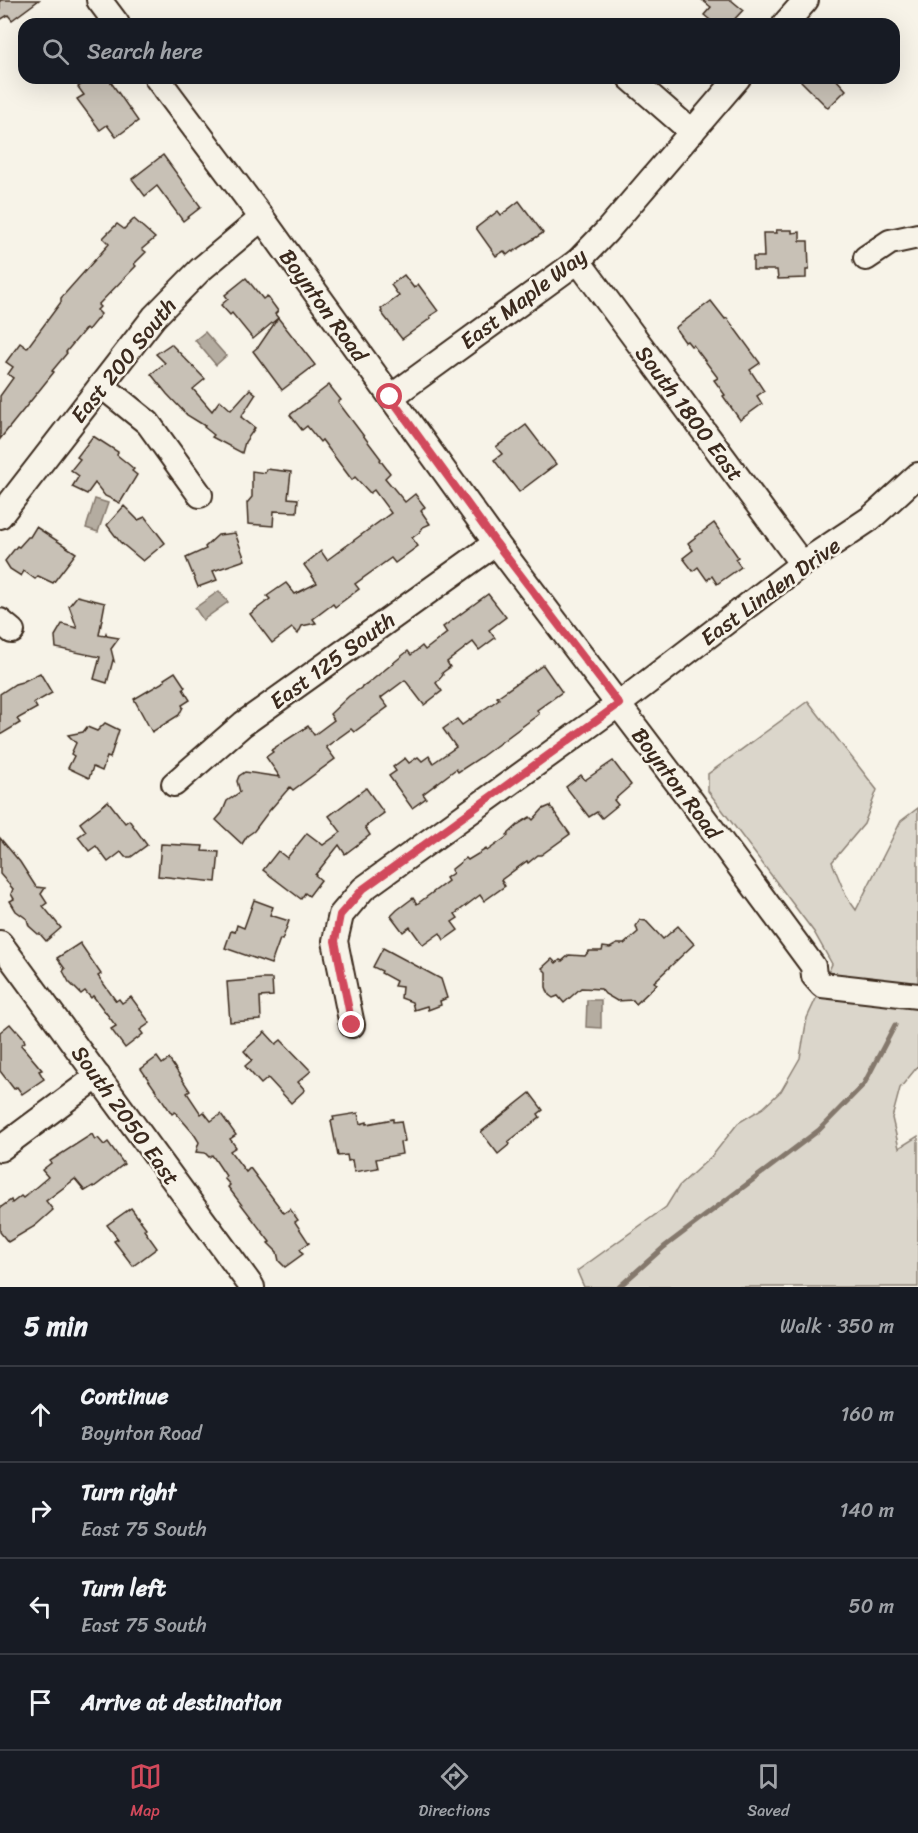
<!DOCTYPE html>
<meta charset="utf-8">
<style>
body{margin:0;font-family:Sriracha,sans-serif;background:#20242c;color:#f1f3f6}
.stop{position:absolute;width:18px;height:18px;margin:-14px;border:4px solid #d1495b;border-radius:50%;background:#fff}
.stop.end{background:#d1495b;border-color:#fff;box-shadow:0 2px 6px #0008}
.list{margin:0;padding:0;list-style:none}
h2{display:flex;justify-content:space-between;align-items:center;height:78px;margin:0;padding:0 24px;font-size:26px}
h2 small{font-size:20px;font-weight:400;color:#9ea1a6}
.list li{display:grid;grid-template-columns:39px 1fr auto;gap:18px;align-items:center;box-sizing:border-box;height:96px;padding:0 24px;border-top:2px solid #363941}
.list b{display:block;font-size:22px;white-space:nowrap}
.list p{margin:0;font-size:20px;white-space:nowrap;color:#9ea1a6}
.list em{font-size:20px;font-style:normal;color:#9ea1a6}
.icon{flex:none;width:33px;height:33px;fill:none;stroke:currentColor;stroke-width:2;stroke-linecap:round;stroke-linejoin:round}
.map{position:relative;flex:none;width:918px;height:1287px;overflow:hidden}
.search{position:absolute;background:#171b24;box-shadow:0 6px 24px #0002;left:18px;right:18px;top:18px;height:66px;display:flex;align-items:center;gap:15px;box-sizing:border-box;padding:0 21px;border-radius:18px;color:#9ea1a6;font-size:22px}
.sheet{height:462px;background:#171b24}
nav{display:flex;justify-content:space-around;align-items:center;box-sizing:border-box;height:84px;border-top:2px solid #363941;background:#171b24;font-size:16px;color:#9ea1a6}
nav a{display:grid;justify-items:center;gap:3px}
nav .on{color:#d1495b}
.map>svg:first-child{display:block}
</style>
<div class="map">
<svg width="918" height="1287" viewBox="0 0 918 1287">
<rect width="100%" height="100%" fill="#f7f3e8"/>
<filter id="ink" filterUnits="userSpaceOnUse"><feTurbulence type="fractalNoise" baseFrequency=".0167" numOctaves="2"/><feDisplacementMap in="SourceGraphic" scale="12" xChannelSelector="R" yChannelSelector="G"/><feConvolveMatrix kernelMatrix="1 2 1 2 8 2 1 2 1" color-interpolation-filters="sRGB"/></filter>
<g filter="url(#ink)">
<path fill="#dbd6cb" stroke="#8b8074" stroke-width="1.5" d="M808 701 877 790 864 824 832 862 846 896 856 910 901 821 918 808V1066L900 1088 892 1118 899 1148 918 1136V1287H584L577 1271 666 1207 679 1186 713 1155 738 1123 763 1108 781 1091 800 1058 807 1018 832 964 814 932 708 791V774Z"/>
<g fill="#b4aca0" stroke="#84786c" stroke-width="1.5">
<path d="M205 332 226 356 216 365 195 340Z"/>
<path d="M95 499 108 503 98 532 86 528Z"/>
<path d="M219 591 228 602 203 620 195 608Z"/>
<path d="M587 1000H601V1028L586 1027Z"/>
</g>
<g fill="none" stroke-linecap="round" stroke-linejoin="round">
<path stroke="#84786c" stroke-width="5" d="M619 1287 664 1247 819 1130 864 1084 895 1025"/>
</g>
<g fill="#c8c1b6" stroke="#3b2a1e" stroke-width="1.5">
<path d="M0 0H39L12 20 8 15 0 20Z"/>
<path d="M702 0H731L743 10 730 24H715L704 15 711 7Z"/>
<path d="M91 78H108L138 121 116 137 107 125 100 130 77 99 84 95 78 87Z"/>
<path d="M798 78H835L846 90 828 108Z"/>
<path d="M163 155 201 207 183 221 157 186 145 196 132 179Z"/>
<path d="M519 201 543 233 513 252 512 251 507 255 504 251 496 256 476 228 498 211 501 215Z"/>
<path d="M134 219 155 238 142 249 146 252 134 264 136 266 98 305 100 307 97 310 101 314 88 330 86 328 66 352 67 353 52 371 54 372 0 439V396L13 378 8 374 13 367 6 362 20 343 27 348 61 302V298L109 244 103 238 117 224 124 229Z"/>
<path d="M776 230H792V233L800 232V241H808L809 270H806V278L778 279 777 270H753V257H764L763 233H777Z"/>
<path d="M404 275 414 288 418 284 438 311 430 316 431 318 402 339 381 312 382 311 381 309 399 296 391 285Z"/>
<path d="M246 278 263 299 267 296 278 311 275 314 315 365 282 390 253 351 259 346 278 318 253 339 232 313 230 315 221 305 228 299 225 295Z"/>
<path d="M711 301 725 319 727 318 760 363 750 370 764 391 757 396 762 404 740 420 723 396 725 395 714 380 718 378 693 345 691 346 687 341 685 342 675 328Z"/>
<path d="M171 344 205 379 193 389 212 411 220 400 231 410 250 389 256 394 241 417 255 428 245 442 242 453 212 437 214 435 204 427 205 426 187 415 167 394 151 374 165 363 156 354Z"/>
<path d="M329 385 341 400 338 402 381 459 380 460 390 473 385 478 405 502 415 494 425 507 421 511 430 524 423 527 420 532 412 538 418 546 395 563 391 558 355 584 359 589 335 607 333 604 313 619 316 623 302 626 298 634 292 628 272 643 250 614 270 599 267 596 286 583 295 594 317 583 304 565 321 551 327 560 391 513 374 490 370 493 355 477 352 480 322 440 320 442 307 426 302 430 290 415Z"/>
<path d="M526 425 556 464 519 492 494 460 502 454 496 447Z"/>
<path d="M93 436 118 452 117 455 127 463 134 469 132 471 137 475 120 503 105 496 95 483 87 494 72 487 79 476 71 470 80 459 77 457Z"/>
<path d="M266 469 291 472 288 498 298 499 297 512 274 511 273 526 248 524 247 503 252 497V471L265 473Z"/>
<path d="M124 506 138 520 145 517 165 543 143 561 120 542 107 525Z"/>
<path d="M714 523 738 557 735 559 741 567 717 584 712 576 707 580 698 567 693 571 683 558 693 550 688 543Z"/>
<path d="M36 527 76 553 53 583 38 576 35 579 24 571 21 576 10 569 5 561 17 546 19 547 28 537H30Z"/>
<path d="M235 533 245 560 213 571 217 580 198 587 186 558 206 549 205 547 218 535Z"/>
<path d="M488 594 506 617 489 630 495 638 479 650 473 642 447 662 450 667 442 673 443 675 436 683 442 691 424 705 405 680 381 698 388 707 354 732 351 729 326 747 335 759 293 790 290 787 269 811 254 831 247 836 242 844 216 820 222 813 227 801 240 792 237 781 239 776 245 772 280 777 266 757 273 752 271 750 308 726 314 735 334 720 330 714 349 696 361 688 362 686 366 685 408 651 411 655 422 646 425 650 447 633 443 627Z"/>
<path d="M77 596 105 603 99 635 105 636 106 633 107 636 119 638 111 649 114 661 113 660 107 683 94 679 100 657 56 648 55 636 62 624 77 628 69 606Z"/>
<path d="M543 665 562 692 537 710 539 714 481 757 458 772 456 769 423 794 426 798 412 808 389 776 396 771 393 767 405 758 409 763 418 757 422 761 429 756 433 763 456 747 443 729 457 719 462 725 499 699 497 697Z"/>
<path d="M175 672 185 687 183 689 190 700 182 705 183 707 179 715 152 732 134 699 165 681 164 679Z"/>
<path d="M40 673 52 693 34 703 37 708 17 719 20 723 0 735V694L15 684 22 682Z"/>
<path d="M105 723 119 730 110 758 107 757 102 771 93 767 89 778 68 768 74 756 71 754 76 743 68 735 83 732 87 727 97 731Z"/>
<path d="M613 761 631 785 614 800 618 805 602 818 597 812 589 817 566 787 581 775 585 780Z"/>
<path d="M366 788 384 813 365 827 370 835 345 854 339 845 315 875 321 880 309 896 305 893 301 899 263 870 278 851 287 858 307 833 323 845 341 832 329 816Z"/>
<path d="M108 801 125 823 129 820 147 845 131 857H125L121 852 108 862 96 846 89 851 78 837 86 831 80 823Z"/>
<path d="M550 806 570 834 541 855H538L528 863 527 861 501 880 505 886 484 901 480 895 455 914 458 918 452 922 458 930 444 940 440 933 423 945 410 927 403 932 391 916 397 910 413 898 417 904 448 881 446 878 453 873 451 870 466 858 468 860 486 849 487 851 508 836 507 835 520 823 530 817 533 820 543 809Z"/>
<path d="M0 838 20 862 36 887 45 888 41 894 47 903 43 906 61 928 46 941 40 934H38L29 926 27 919 16 911 10 901 14 899 11 894 13 889 0 874Z"/>
<path d="M161 844 203 846 202 851 219 852 216 882 158 876Z"/>
<path d="M254 900 273 907 270 915 289 921 282 940 280 939 271 964 225 948 231 931 235 932 237 925 244 928Z"/>
<path d="M640 920 646 921 663 939 678 926 694 944 654 982 657 984 636 1004 633 1000 617 1001 605 994 601 989 581 988 564 1003 558 996 553 998 549 995 546 987V972L542 968 552 959 556 963 560 960 562 961 569 955 585 956 589 951H602L603 947 610 948 617 944H624L638 932 636 926Z"/>
<path d="M80 943 101 974 98 976 116 1001 119 999 122 1003 131 997 150 1023 140 1030 143 1034 125 1048 111 1029 116 1026 93 996 91 998 85 991 81 994 69 982 63 971 65 969 57 958Z"/>
<path d="M383 948 441 979 447 998 440 1001 441 1005 428 1010 427 1006 414 1010 412 1002 401 998 402 987 394 986 396 981 381 973 382 971 373 967Z"/>
<path d="M262 979H272L273 996 260 997 261 1020 230 1022 227 982Z"/>
<path d="M10 1024 16 1031 17 1030 23 1037 25 1042 21 1045 42 1070 39 1071 44 1079 22 1094 17 1087 14 1089 0 1071V1032Z"/>
<path d="M265 1032 276 1044 281 1040 311 1071 298 1082 305 1090 291 1103 268 1078 261 1084 245 1066 252 1060 244 1051Z"/>
<path d="M157 1057 162 1064 169 1059 190 1091 187 1093 201 1114 204 1112 211 1121 221 1114 236 1135 230 1139 236 1147 230 1151 246 1172 250 1168 284 1213 290 1209 298 1220 295 1222 309 1243 300 1249 303 1254 285 1267 279 1261 277 1252 268 1243 270 1242 228 1187 230 1185 224 1178 226 1176 212 1155 209 1157 205 1153 196 1152 199 1142 194 1134 175 1112 172 1114 141 1069Z"/>
<path d="M530 1093 543 1110 538 1114 540 1117 508 1142 510 1144 498 1154 481 1132Z"/>
<path d="M358 1113 360 1124 367 1122V1124L393 1119V1122L401 1121 405 1141 400 1142 402 1154 376 1159 378 1168 354 1172 352 1160 348 1161 347 1155 338 1156 331 1121 334 1120 333 1117Z"/>
<path d="M92 1134 95 1140 98 1138 104 1145 108 1142 124 1164 94 1187 93 1186 85 1191 75 1179 46 1201 53 1210 35 1226 8 1242 0 1232V1208L11 1200 12 1203 21 1196 23 1198 48 1177 42 1170 51 1163 50 1161Z"/>
<path d="M131 1208 146 1228 144 1230 157 1248 133 1266 114 1241 118 1239 107 1225Z"/>
</g>
<g fill="none" stroke-linecap="round" stroke-linejoin="round">
<g stroke="#3b2a1e" stroke-width="28">
<g id="minor">
<path d="M99 0 117 24"/>
<path d="M785 24 806 0"/>
<path d="M157 78 262 218 496 543 692 802 813 966 814 976 822 985 918 996"/>
<path d="M630 78 692 132"/>
<path d="M866 258 890 242 918 236"/>
<path d="M578 261 802 564"/>
<path d="M101 385 148 423 200 495"/>
<path d="M391 397 578 261 606 232 738 78"/>
<path d="M0 516 154 317 200 270 262 218"/>
<path d="M0 621 12 631"/>
<path d="M174 784 243 724 496 543"/>
<path d="M0 943 252 1287"/>
<path d="M352 1025 335 941 341 915 363 889 619 704 802 564 871 518 918 475"/>
<path d="M0 1149 98 1076"/>
</g>
</g>
<use href="#minor" stroke="#f7f3e8" stroke-width="24"/>
</g>
</g>
<g fill="none" stroke-linecap="round" stroke-linejoin="round" filter="url(#ink)">
<path stroke="#d1495b" stroke-width="8" d="M352 1025 335 941 340 915 363 889 619 704 496 543 390 397"/>
</g>
<g text-anchor="middle" stroke-width="5" stroke-linejoin="round" paint-order="stroke">
<g font-size="22" fill="#3b2a1e" stroke="#f7f3e8">
<text transform="translate(523 298) rotate(-37)" y="8">East Maple Way</text>
<text transform="translate(324 305) rotate(54)" y="8">Boynton Road</text>
<text transform="translate(123 360) rotate(-51)" y="8">East 200 South</text>
<text transform="translate(690 413) rotate(53)" y="8">South 1800 East</text>
<text transform="translate(770 591) rotate(-36)" y="8">East Linden Drive</text>
<text transform="translate(332 660) rotate(-36)" y="8">East 125 South</text>
<text transform="translate(677 783) rotate(53)" y="8">Boynton Road</text>
<text transform="translate(126 1115) rotate(54)" y="8">South 2050 East</text>
</g>
</g>
</svg>
<div class="stop" style="left:390px;top:397px"></div>
<div class="stop end" style="left:352px;top:1025px"></div>
<div class="search"><svg class="icon" aria-label="search" viewBox="0 0 24 24"><circle cx="10" cy="10" r="6"/><path d="M15 15l6 6"/></svg>Search here</div>
</div>
<section class="sheet">
<h2>5 min<small>Walk · 350 m</small></h2>
<ul class="list">
<li><svg class="icon" aria-label="ahead" viewBox="0 0 24 24"><path d="M12 20V5M6 11l6-6 6 6"/></svg><div><b>Continue</b><p>Boynton Road</p></div><em>160 m</em></li>
<li><svg class="icon" aria-label="right" viewBox="0 0 24 24"><path d="M7 20v-9h11M14 6l5 5-5 5"/></svg><div><b>Turn right</b><p>East 75 South</p></div><em>140 m</em></li>
<li><svg class="icon" aria-label="left" viewBox="0 0 24 24"><path d="M17 20v-9H6M10 6l-5 5 5 5"/></svg><div><b>Turn left</b><p>East 75 South</p></div><em>50 m</em></li>
<li><svg class="icon" aria-label="arrive" viewBox="0 0 24 24"><path d="M6 21V4h12l-3 4 3 4H6"/></svg><div><b>Arrive at destination</b></div></li>
</ul>
</section>
<nav>
<a class="on"><svg class="icon" aria-label="map" viewBox="0 0 24 24"><path d="M3 6l6-2 6 2 6-2v14l-6 2-6-2-6 2zM9 4v14M15 6v14"/></svg>Map</a>
<a><svg class="icon" aria-label="directions" viewBox="0 0 24 24"><path d="M12 3l9 9-9 9-9-9zM9 14v-3h6M13 9l2 2-2 2"/></svg>Directions</a>
<a><svg class="icon" aria-label="saved" viewBox="0 0 24 24"><path d="M7 4h10v16l-5-4-5 4z"/></svg>Saved</a>
</nav>
